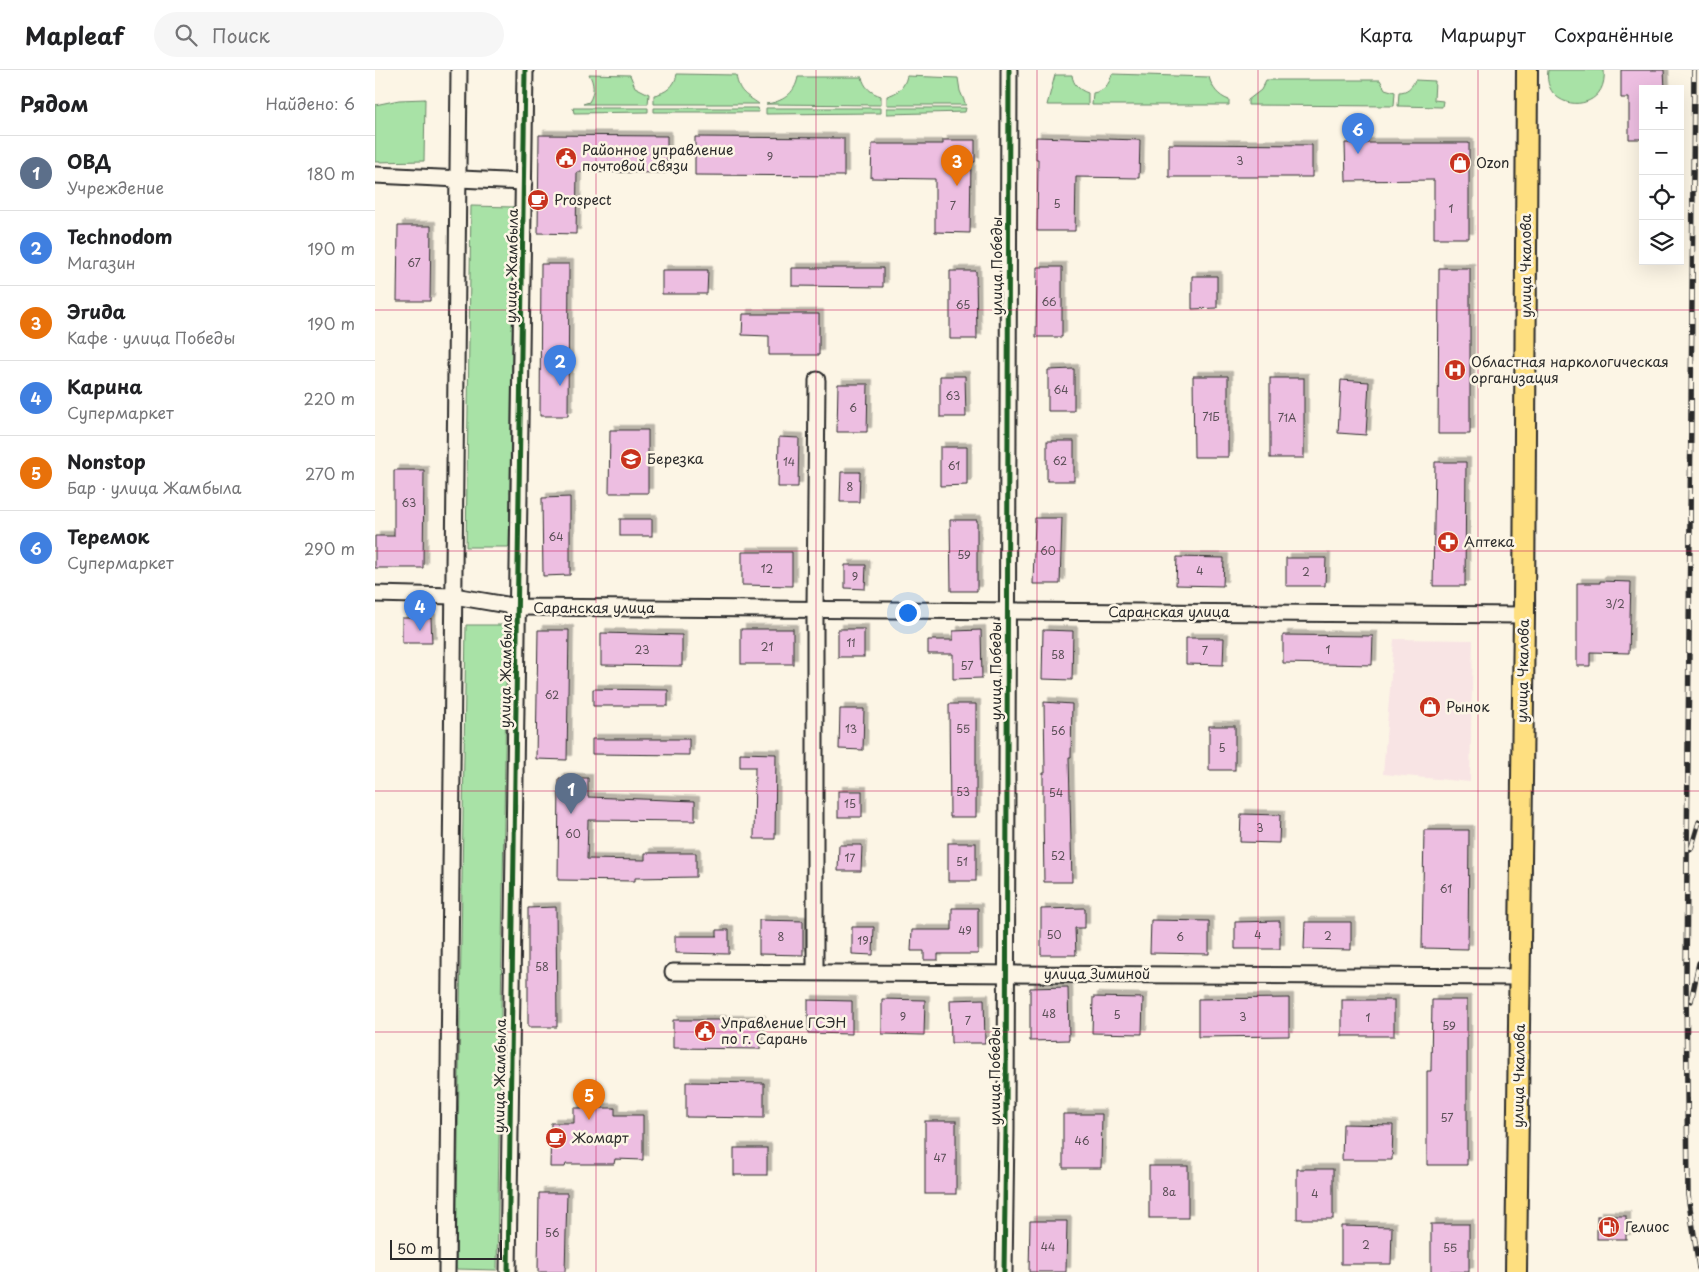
<!DOCTYPE html>
<html lang="ru">
<meta charset="utf-8">
<style>
body{margin:0;font-family:"Playpen Sans",sans-serif;background:#f6f6f6;color:#202124}
.controls{position:absolute;right:15px;top:15px;display:grid;overflow:hidden;border-radius:0px;box-shadow:0 5px 20px #0002}
.controls button{width:45px;height:45px;display:grid;place-items:center;padding:0;border:0;border-bottom:1px solid #e0e0e0;background:#fff;color:#202124;font:25px sans-serif}
.scale{position:absolute;left:15px;bottom:12px;width:112px;box-sizing:border-box;padding-left:5px;border:2px solid #2b2b2b;border-top:0;font-size:14px;line-height:18px;white-space:nowrap;color:#2b2b2b;-webkit-text-stroke:4px #fcf5e5;paint-order:stroke}
.you{position:absolute;left:532px;top:542px;width:18px;height:18px;margin:-12px;border:4px solid #fff;border-radius:50%;background:#1a73e8;box-shadow:0 0 0 8px #1a73e833}
.badge{display:grid;place-items:center;width:32px;height:32px;border-radius:50%;background:#c8321e;color:#fff;font-size:16px;font-weight:700}
.pin{position:absolute;translate:-50% -41px;filter:drop-shadow(0 1px 2px #0008)}
.pin::after{content:'';position:absolute;top:26px;width:18px;height:15px;background:inherit;clip-path:polygon(0 0,100% 0,50% 100%)}
.list{margin:0;padding:0;list-style:none}
h2{display:flex;justify-content:space-between;align-items:center;height:65px;margin:0;padding:0 20px;font-size:21px}
h2 small{font-size:16px;font-weight:400;color:#757577}
.list li{display:grid;grid-template-columns:32px 1fr auto;gap:15px;align-items:center;box-sizing:border-box;height:75px;padding:0 20px;border-top:1px solid #e0e0e0}
.list b{display:block;font-size:19px;white-space:nowrap}
.list p{margin:0;font-size:16px;white-space:nowrap;color:#757577}
.list em{font-size:16px;font-style:normal;color:#757577}
.icon{flex:none;width:28px;height:28px;fill:none;stroke:currentColor;stroke-width:2;stroke-linecap:round;stroke-linejoin:round}
.map{position:relative;flex:none;width:1324px;height:1202px;overflow:hidden}
header{display:flex;align-items:center;gap:30px;box-sizing:border-box;height:70px;padding:0 25px;background:#fff;border-bottom:1px solid #e0e0e0}
header strong{font-size:24px}
nav{display:flex;gap:28px;margin-inline-start:auto;font-size:18px}
.search{width:350px;height:45px;background:#f6f6f6;display:flex;align-items:center;gap:12px;box-sizing:border-box;padding:0 18px;border-radius:28px;color:#757577;font-size:19px}
main{display:flex}
aside{flex:1;background:#fff}
.map>svg:first-child{display:block}
</style>
<header>
<strong>Mapleaf</strong>
<div class="search"><svg class="icon" aria-label="search" viewBox="0 0 24 24"><circle cx="10" cy="10" r="6"/><path d="M15 15l6 6"/></svg>Поиск</div>
<nav><a>Карта</a><a>Маршрут</a><a>Сохранённые</a></nav>
</header>
<main>
<aside>
<h2>Рядом<small>Найдено: 6</small></h2>
<ul class="list">
<li><span class="badge" style="background:#5c6f8a">1</span><div><b>ОВД</b><p>Учреждение</p></div><em>180 m</em></li>
<li><span class="badge" style="background:#3f7fe0">2</span><div><b>Technodom</b><p>Магазин</p></div><em>190 m</em></li>
<li><span class="badge" style="background:#e8710a">3</span><div><b>Эгида</b><p>Кафе · улица Победы</p></div><em>190 m</em></li>
<li><span class="badge" style="background:#3f7fe0">4</span><div><b>Карина</b><p>Супермаркет</p></div><em>220 m</em></li>
<li><span class="badge" style="background:#e8710a">5</span><div><b>Nonstop</b><p>Бар · улица Жамбыла</p></div><em>270 m</em></li>
<li><span class="badge" style="background:#3f7fe0">6</span><div><b>Теремок</b><p>Супермаркет</p></div><em>290 m</em></li>
</ul>
</aside>
<div class="map">
<svg width="1324" height="1202" viewBox="0 0 1324 1202">
<defs>
<filter id="shadow"><feDropShadow dx="4.5" dy="-4.5" stdDeviation="0" flood-color="#0004"/></filter>
</defs>
<rect width="100%" height="100%" fill="#fcf5e5"/>
<filter id="ink" filterUnits="userSpaceOnUse"><feTurbulence type="fractalNoise" baseFrequency=".02" numOctaves="2"/><feDisplacementMap in="SourceGraphic" scale="10" xChannelSelector="R" yChannelSelector="G"/><feConvolveMatrix kernelMatrix="1 2 1 2 8 2 1 2 1" color-interpolation-filters="sRGB"/></filter>
<g filter="url(#ink)">
<path fill="#f8e4e4" d="M1019 569 1098 570 1095 712 1008 704Z"/>
<g fill="#a8e2a6" stroke="#6a8668">
<path d="M1173 0H1229C1234 46 1166 43 1173 0Z"/>
<path d="M214 4 255 5 260 17 274 24 273 34H208L214 32C220 22 219 13 214 4Z"/>
<path d="M302 4 361 5C364 24 372 25 384 34H279V25C291 23 300 16 302 4Z"/>
<path d="M737 4 834 7C837 18 843 26 854 30V35H717L718 23C729 21 734 15 737 4Z"/>
<path d="M680 5H697C698 14 704 20 713 23V35H672Z"/>
<path d="M532 6 583 8 585 21 591 35H512V26C523 23 529 18 532 6Z"/>
<path d="M423 7H487C489 17 496 23 506 26V35L391 34C407 32 420 24 423 7Z"/>
<path d="M891 10H1005L1010 19 1020 22 1019 36 873 35V30L886 20Z"/>
<path d="M1040 10 1060 11 1059 30 1068 31 1067 37 1023 36 1024 22C1032 22 1037 17 1040 10Z"/>
<path d="M50 29 49 91 0 92V35L24 30Z"/>
<path d="M198 38H273V42L199 43Z"/>
<path d="M279 38H383L384 42H279Z"/>
<path d="M391 38H506V43L391 44Z"/>
<path d="M512 38H591L590 42 512 44Z"/>
<path d="M96 136 139 137 134 477H91Z"/>
<path d="M91 555H132L122 1200 81 1199Z"/>
</g>
<g fill="#edbee1" stroke="#2b2b2b" filter="url(#shadow)">
<path d="M1246 0H1289L1290 19H1268V69H1254V28H1246Z"/>
<path d="M164 65 292 66V103L202 102 201 164 163 163Z"/>
<path d="M320 67 469 68V106L320 105Z"/>
<path d="M661 67 765 70 764 108 701 107 700 161H662L663 89H661Z"/>
<path d="M568 70H600V92H596L595 163 560 162V109L496 108 497 74H568Z"/>
<path d="M970 73H1094V168H1059V110L971 111Z"/>
<path d="M794 74 937 75V107H794Z"/>
<path d="M23 156H56L55 231H22Z"/>
<path d="M166 194H194L193 346H165Z"/>
<path d="M662 197H687V267H661Z"/>
<path d="M417 198H508V217L417 216Z"/>
<path d="M1064 198H1095V364H1063Z"/>
<path d="M287 200H333L332 224H287Z"/>
<path d="M575 201H601L602 269H575Z"/>
<path d="M817 206H842V238L817 239Z"/>
<path d="M368 244H444V285H394V266L367 265Z"/>
<path d="M699 299V341H673V300Z"/>
<path d="M565 306H590L591 347H565Z"/>
<path d="M818 306H853V387H819Z"/>
<rect x="895" y="308" width="34" height="80"/>
<path d="M966 310 994 312 991 365 963 363Z"/>
<path d="M463 314H493L492 362H462Z"/>
<path d="M235 360H273V423H234Z"/>
<path d="M404 367 424 368 423 417H403Z"/>
<rect x="672" y="371" width="27" height="40"/>
<path d="M565 377H592V415L565 416Z"/>
<path d="M1060 392H1091L1090 516H1058Z"/>
<path d="M19 400H49L48 498H0V466H19Z"/>
<path d="M466 402H485L484 432H465Z"/>
<path d="M195 427V505L168 506 167 428Z"/>
<path d="M660 448H687L685 514H658Z"/>
<rect x="245" y="449" width="32" height="17"/>
<path d="M575 450H602V521H576Z"/>
<path d="M367 482H417V516L367 515Z"/>
<path d="M802 487 849 488 848 516 801 515Z"/>
<path d="M911 488H951L950 516H911Z"/>
<path d="M470 495H491L490 519 470 518Z"/>
<path d="M1225 511 1256 512 1254 583 1215 582V596H1202V513H1225Z"/>
<path d="M27 548H56L57 573H27Z"/>
<rect x="366" y="559" width="52" height="35"/>
<rect x="463" y="559" width="26" height="28"/>
<path d="M163 560H194L192 690 161 689Z"/>
<path d="M606 560 607 608 578 609V584H553V570H578V561Z"/>
<path d="M668 560 698 561 697 610 667 609Z"/>
<path d="M226 563 307 565V596L226 595Z"/>
<path d="M908 565 998 566 997 595 908 593Z"/>
<path d="M811 568H849L848 595 811 594Z"/>
<path d="M218 619 293 620V636H218Z"/>
<path d="M669 632 697 634 696 687H694L697 812H669L668 744V703H670Z"/>
<path d="M574 634H601V747H575Z"/>
<path d="M465 639H489L488 680 464 679Z"/>
<rect x="834" y="656" width="26" height="44"/>
<path d="M217 669H314V685L217 684Z"/>
<path d="M365 683 401 684 400 769H379L380 697H365Z"/>
<path d="M184 708H213V727L320 731V751L213 750 212 789 270 790V783H321V807L260 808V811L183 810Z"/>
<rect x="463" y="721" width="24" height="26"/>
<path d="M866 744 905 745 904 773 865 772Z"/>
<path d="M1049 760H1094L1093 879 1047 878Z"/>
<rect x="573" y="773" width="28" height="38"/>
<path d="M464 775H487L486 801H463Z"/>
<path d="M181 837 182 957H153V838Z"/>
<path d="M577 838H603V884H563V890H549V881H536L537 860H577Z"/>
<path d="M710 838V858H700L701 885H666V839Z"/>
<path d="M384 850 428 851V885L384 884Z"/>
<path d="M776 850 834 851V884L775 883Z"/>
<path d="M905 851V879H860V852Z"/>
<path d="M930 852H976V880L929 879Z"/>
<path d="M477 857H499L498 885 477 884Z"/>
<path d="M342 860H354V884L300 883V866H342Z"/>
<path d="M693 917 694 970 655 971V918Z"/>
<path d="M718 927 768 928 767 964 717 963Z"/>
<path d="M914 928V966L823 967V929Z"/>
<path d="M507 929 550 930 549 965 507 964Z"/>
<path d="M609 929 610 973H576L575 930Z"/>
<path d="M433 930 477 931V964L433 963Z"/>
<rect x="967" y="930" width="52" height="36"/>
<path d="M1057 930H1092V1095H1052V1001H1056Z"/>
<path d="M298 950H386L385 979 298 978Z"/>
<path d="M311 1012 389 1013V1048L311 1047Z"/>
<path d="M199 1038H240V1045H268V1090L240 1089 239 1094H191L190 1097H175L176 1053H199Z"/>
<path d="M688 1044H727L726 1098H688Z"/>
<rect x="550" y="1051" width="31" height="73"/>
<path d="M968 1054 1018 1055 1017 1090H967Z"/>
<rect x="359" y="1078" width="33" height="27"/>
<rect x="774" y="1096" width="39" height="52"/>
<rect x="922" y="1099" width="36" height="50"/>
<path d="M164 1123H192L190 1202H163Z"/>
<rect x="1222" y="1146" width="29" height="23"/>
<path d="M655 1151H692L691 1202H654Z"/>
<rect x="1056" y="1154" width="38" height="48"/>
<path d="M966 1156 1017 1157 1016 1194H966Z"/>
</g>
<g fill="none" stroke-linecap="round" stroke-linejoin="round">
<g stroke="#2b2b2b" stroke-width="19">
<g id="minor">
<path d="M0 105 149 112"/>
<path d="M0 524 79 526 143 537 1149 545"/>
<path d="M298 902 1145 907"/>
<path d="M440 902V539L442 310"/>
<path d="M72 1202 84 0"/>
<path d="M133 1202 150 0"/>
<path d="M629 1202 631 1059 634 0"/>
</g>
</g>
<g stroke="#2b2b2b" stroke-width="24">
<path id="major" d="M1141 1202 1149 545 1152 0"/>
</g>
<use href="#minor" stroke="#fcf5e5" stroke-width="15"/>
<use href="#major" stroke="#fedf80" stroke-width="20"/>
<g stroke="#2b2b2b" stroke-width="5.5">
<g id="rail">
<path d="M1319 0 1311 909 1313 1125 1324 1198"/>
<path d="M1316 779 1324 752"/>
<path d="M1316 931 1324 893"/>
</g>
</g>
<use href="#rail" stroke="#fcf5e5" stroke-width="4" stroke-dasharray="11" stroke-linecap="butt"/>
<g stroke="#fcf5e5" stroke-width="8">
<g id="cycleway">
<path d="M133 1202 150 0"/>
<path d="M629 1202 631 1059 634 0"/>
</g>
</g>
<use href="#cycleway" stroke="#1b5e20" stroke-width="5"/>
</g>
</g>
<path fill="none" stroke="#c2185b" stroke-width="1" stroke-opacity="0.55" d="M221 0V1202M441 0V1202M662 0V1202M883 0V1202M1103 0V1202M0 240H1324M0 481H1324M0 721H1324M0 962H1324"/>
<defs>
<g id="civic-disc" transform="scale(1.125)"><circle r="9.5" fill="#c8321e" stroke="#fcf5e5"/><path d="M-.6-6.5H3V-4.5H.6V-3L4-1V1h2V6H-6V1h2V-1L-.6-3ZM-1.2 2.5V6h2.4V2.5Z" fill="#fff"/></g>
<g id="shop-disc" transform="scale(1.125)"><circle r="9.5" fill="#c8321e" stroke="#fcf5e5"/><path d="M-5-2.5h2.3a2.7 3.5 0 0 1 5.4 0H5L5.5 6h-11ZM-1.5-2.5h3a1.5 2.3 0 0 0-3 0Z" fill="#fff"/></g>
<g id="cafe-disc" transform="scale(1.125)"><circle r="9.5" fill="#c8321e" stroke="#fcf5e5"/><path d="M-5.5-4.5H6V0H3Q3 3.5 0 3.5H-2.5Q-5.5 3.5-5.5 0ZM3-3.2v2h1.7v-2ZM-6 4.5H4V6H-6Z" fill="#fff"/></g>
<g id="hospital-disc" transform="scale(1.125)"><circle r="9.5" fill="#c8321e" stroke="#fcf5e5"/><path d="M-5-5h3v3.5h4V-5h3V5h-3V1.5h-4V5h-3Z" fill="#fff"/></g>
<g id="school-disc" transform="scale(1.125)"><circle r="9.5" fill="#c8321e" stroke="#fcf5e5"/><path d="M0-5L7-2L0 1L-7-2ZM-4 1L0 2.5L4 1V4Q0 6-4 4Z" fill="#fff"/></g>
<g id="pharmacy-disc" transform="scale(1.125)"><circle r="9.5" fill="#c8321e" stroke="#fcf5e5"/><path d="M-2-6h4v4h4v4h-4v4h-4v-4h-4v-4h4Z" fill="#fff"/></g>
<g id="fuel-disc" transform="scale(1.125)"><circle r="9.5" fill="#c8321e" stroke="#fcf5e5"/><path d="M-5.5-6h7V0h2V4h1.3V-2.5L3-4.5l.8-.8L6-3V5H2.5V1h-1V6h-7ZM-4.2-4.7v3.2H.2V-4.7Z" fill="#fff"/></g>
</defs>
<g fill-rule="evenodd">
<use href="#civic-disc" x="191" y="88"/>
<use href="#shop-disc" x="1085" y="93"/>
<use href="#cafe-disc" x="163" y="130"/>
<use href="#hospital-disc" x="1080" y="300"/>
<use href="#school-disc" x="256" y="389"/>
<use href="#pharmacy-disc" x="1073" y="472"/>
<use href="#shop-disc" x="1055" y="637"/>
<use href="#civic-disc" x="330" y="961"/>
<use href="#cafe-disc" x="181" y="1068"/>
<use href="#fuel-disc" x="1234" y="1157"/>
</g>
<g text-anchor="middle" stroke-width="5" stroke-linejoin="round" paint-order="stroke">
<g font-size="11" fill="#5c5058">
<text x="395" y="91">9</text>
<text x="865" y="95">3</text>
<text x="682" y="138">5</text>
<text x="578" y="140">7</text>
<text x="1076" y="143">1</text>
<text x="39" y="197">67</text>
<text x="674" y="236">66</text>
<text x="588" y="239">65</text>
<text x="686" y="324">64</text>
<text x="578" y="330">63</text>
<text x="478" y="342">6</text>
<text x="836" y="351">71Б</text>
<text x="912" y="352">71А</text>
<text x="685" y="395">62</text>
<text x="414" y="396">14</text>
<text x="579" y="400">61</text>
<text x="475" y="421">8</text>
<text x="34" y="437">63</text>
<text x="181" y="471">64</text>
<text x="673" y="485">60</text>
<text x="589" y="489">59</text>
<text x="392" y="503">12</text>
<text x="825" y="505">4</text>
<text x="931" y="506">2</text>
<text x="480" y="511">9</text>
<text x="1240" y="538">3/2</text>
<text x="476" y="577">11</text>
<text x="392" y="581">21</text>
<text x="267" y="584">23</text>
<text x="953" y="584">1</text>
<text x="830" y="585">7</text>
<text x="683" y="589">58</text>
<text x="592" y="600">57</text>
<text x="177" y="629">62</text>
<text x="476" y="663">13</text>
<text x="588" y="663">55</text>
<text x="683" y="665">56</text>
<text x="847" y="682">5</text>
<text x="588" y="726">53</text>
<text x="681" y="727">54</text>
<text x="475" y="738">15</text>
<text x="885" y="762">3</text>
<text x="198" y="768">60</text>
<text x="683" y="790">52</text>
<text x="475" y="792">17</text>
<text x="587" y="796">51</text>
<text x="1071" y="823">61</text>
<text x="590" y="865">49</text>
<text x="679" y="869">50</text>
<text x="883" y="869">4</text>
<text x="953" y="870">2</text>
<text x="406" y="871">8</text>
<text x="805" y="871">6</text>
<text x="488" y="875">19</text>
<text x="167" y="901">58</text>
<text x="674" y="948">48</text>
<text x="742" y="949">5</text>
<text x="528" y="951">9</text>
<text x="868" y="951">3</text>
<text x="993" y="952">1</text>
<text x="593" y="955">7</text>
<text x="1074" y="960">59</text>
<text x="1072" y="1052">57</text>
<text x="707" y="1075">46</text>
<text x="565" y="1092">47</text>
<text x="794" y="1126">8а</text>
<text x="940" y="1128">4</text>
<text x="177" y="1167">56</text>
<text x="991" y="1179">2</text>
<text x="673" y="1181">44</text>
<text x="1075" y="1182">55</text>
</g>
<g font-size="14" fill="#2b2b2b" stroke="#fcf5e5" text-anchor="start">
<text x="207" y="85">Районное управление<tspan x="207" dy="16">почтовой связи</tspan></text>
<text x="1101" y="98">Ozon</text>
<text x="179" y="135">Prospect</text>
<text x="1096" y="297">Областная наркологическая<tspan x="1096" dy="16">организация</tspan></text>
<text x="272" y="394">Березка</text>
<text x="1089" y="477">Аптека</text>
<text x="1071" y="642">Рынок</text>
<text x="346" y="958">Управление ГСЭН<tspan x="346" dy="16">по г. Сарань</tspan></text>
<text x="197" y="1073">Жомарт</text>
<text x="1250" y="1162">Гелиос</text>
</g>
<g font-size="14" fill="#2b2b2b" stroke="#fcf5e5">
<text transform="translate(137 196) rotate(-89)" y="5">улица Жамбыла</text>
<text transform="translate(622 196) rotate(-90)" y="5">улица Победы</text>
<text transform="translate(1151 196) rotate(-90)" y="5">улица Чкалова</text>
<text x="219" y="543">Саранская улица</text>
<text x="794" y="547">Саранская улица</text>
<text transform="translate(131 601) rotate(-89)" y="5">улица Жамбыла</text>
<text transform="translate(621 601) rotate(-90)" y="5">улица Победы</text>
<text transform="translate(1148 601) rotate(-89)" y="5">улица Чкалова</text>
<text x="722" y="909">улица Зиминой</text>
<text transform="translate(125 1006) rotate(-89)" y="5">улица Жамбыла</text>
<text transform="translate(620 1006) rotate(-90)" y="5">улица Победы</text>
<text transform="translate(1144 1006) rotate(-89)" y="5">улица Чкалова</text>
</g>
</g>
</svg>
<div class="controls">
<button>+</button>
<button>−</button>
<button><svg class="icon" aria-label="locate" viewBox="0 0 24 24"><circle cx="12" cy="12" r="6"/><path d="M12 2v4M12 18v4M2 12h4M18 12h4"/></svg></button>
<button><svg class="icon" aria-label="layers" viewBox="0 0 24 24"><path d="M12 4l9 5-9 5-9-5zM3 14l9 5 9-5"/></svg></button>
</div>
<div class="scale">50 m</div>
<div class="you"></div>
<div class="pin badge" style="left:196px;top:744px;background:#5c6f8a">1</div>
<div class="pin badge" style="left:185px;top:316px;background:#3f7fe0">2</div>
<div class="pin badge" style="left:582px;top:116px;background:#e8710a">3</div>
<div class="pin badge" style="left:45px;top:561px;background:#3f7fe0">4</div>
<div class="pin badge" style="left:214px;top:1050px;background:#e8710a">5</div>
<div class="pin badge" style="left:983px;top:84px;background:#3f7fe0">6</div>
</div>
</main>
